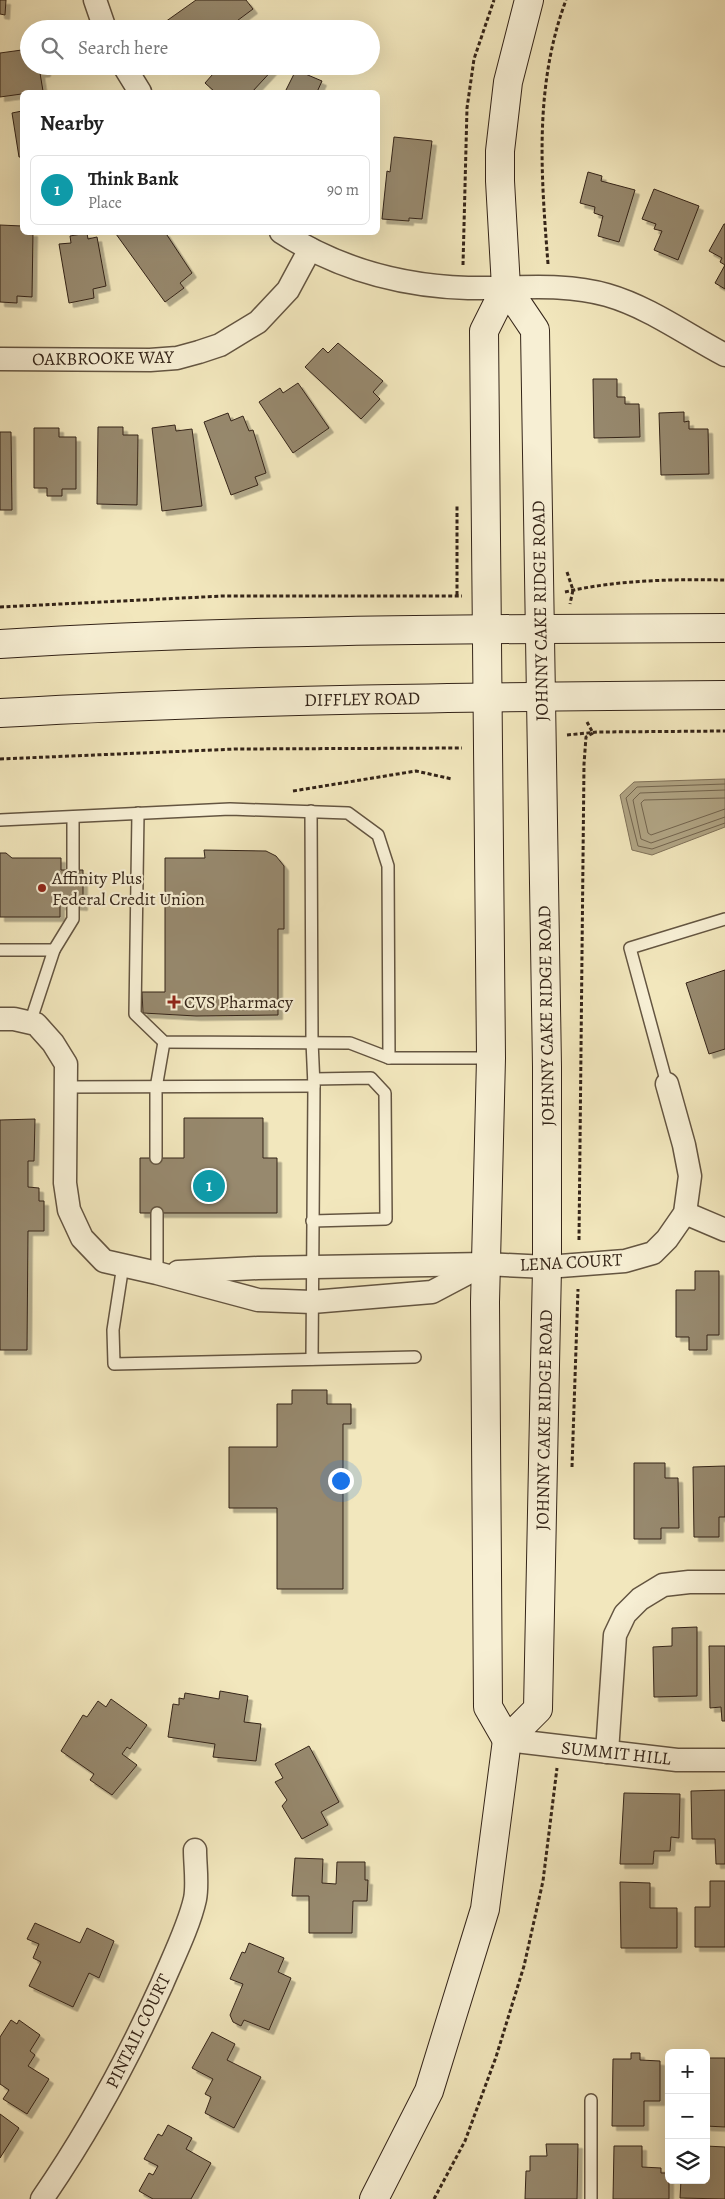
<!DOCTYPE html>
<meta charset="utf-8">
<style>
body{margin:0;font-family:Alegreya,serif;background:#f6f6f6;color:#222}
.controls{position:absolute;right:15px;bottom:15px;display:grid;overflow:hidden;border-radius:8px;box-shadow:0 5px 20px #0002}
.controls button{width:45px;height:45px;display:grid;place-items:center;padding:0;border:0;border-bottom:1px solid #e0e0e0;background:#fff;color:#222;font:25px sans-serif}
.you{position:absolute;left:340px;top:1480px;width:18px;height:18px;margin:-12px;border:4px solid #fff;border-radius:50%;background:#1a73e8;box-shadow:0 0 0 8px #1a73e833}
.badge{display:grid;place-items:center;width:32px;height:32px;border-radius:50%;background:#111827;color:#fff;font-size:16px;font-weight:700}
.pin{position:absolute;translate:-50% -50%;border:2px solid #fff;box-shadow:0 1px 5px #0006}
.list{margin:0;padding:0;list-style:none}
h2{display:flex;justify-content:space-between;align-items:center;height:65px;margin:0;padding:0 20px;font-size:21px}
h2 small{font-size:16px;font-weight:400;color:#767676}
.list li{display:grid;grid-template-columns:32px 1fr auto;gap:15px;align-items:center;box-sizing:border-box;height:70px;margin:0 10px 10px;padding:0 10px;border:1px solid #e0e0e0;border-radius:8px}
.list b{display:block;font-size:19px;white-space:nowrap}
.list p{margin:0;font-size:16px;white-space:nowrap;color:#767676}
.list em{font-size:16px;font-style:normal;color:#767676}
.icon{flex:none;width:28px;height:28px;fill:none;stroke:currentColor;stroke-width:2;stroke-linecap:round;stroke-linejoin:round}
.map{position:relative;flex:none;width:725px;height:2199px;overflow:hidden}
.search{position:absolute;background:#fff;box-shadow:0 5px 20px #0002;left:20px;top:20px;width:360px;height:55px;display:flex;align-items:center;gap:12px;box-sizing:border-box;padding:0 18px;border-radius:28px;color:#767676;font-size:19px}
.panel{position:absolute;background:#fff;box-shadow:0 5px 20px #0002;left:20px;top:90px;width:360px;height:145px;border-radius:8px}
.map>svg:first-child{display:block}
</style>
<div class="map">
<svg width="725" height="2199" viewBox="0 0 725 2199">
<defs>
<filter id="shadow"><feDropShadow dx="4.5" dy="4.5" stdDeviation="0" flood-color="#0004"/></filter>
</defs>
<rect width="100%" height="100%" fill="#f2e7bd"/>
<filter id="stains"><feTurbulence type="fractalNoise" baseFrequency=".004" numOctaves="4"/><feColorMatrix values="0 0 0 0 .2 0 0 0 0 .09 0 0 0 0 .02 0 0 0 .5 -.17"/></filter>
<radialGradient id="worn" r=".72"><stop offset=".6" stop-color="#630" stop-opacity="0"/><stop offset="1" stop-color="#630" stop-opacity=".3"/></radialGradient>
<path fill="#b1a585" stroke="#7f7159" d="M725 779V827L652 855 632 850 620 795 634 782Z"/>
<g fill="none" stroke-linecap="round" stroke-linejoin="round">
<g stroke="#72644e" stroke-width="1">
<path d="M725 784 637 787 626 798 638 846 652 849 725 823"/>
<path d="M725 790 640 793 633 800 641 839 651 843 725 817"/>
<path d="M725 798 644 800 641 803 648 833 651 835 725 809"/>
</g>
</g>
<g fill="#97896e" stroke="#342418" filter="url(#shadow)">
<path d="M0 0H6L5 15 0 14Z"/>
<path d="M196 0H246L253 9 226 29H170L165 22Z"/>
<path d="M29 49V66H46V72L40 73 43 91 0 97V53Z"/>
<path d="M220 66H276L252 92H215L205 83Z"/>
<path d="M296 70 322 81 317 92H285Z"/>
<path d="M22 111V157H19L12 113Z"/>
<path d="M394 137 432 141 422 219 409 218V221L382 219 387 171 390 172Z"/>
<path d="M588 172 602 176 601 181 635 190 619 242 598 236 603 216 594 213 595 207 580 203Z"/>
<path d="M654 189 699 206 678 260 654 250 662 231 654 229 656 224 642 219Z"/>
<path d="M724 224H725V289L715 283 725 265 720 262 722 258 709 251Z"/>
<path d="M0 225 22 226V232H33L32 297 17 296V303L0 302Z"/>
<path d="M118 232H165L192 273 180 283 184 288 165 302 116 234Z"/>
<path d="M87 233 88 239 97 237 106 286 93 289 94 298 69 303 59 244 71 243 70 236Z"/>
<path d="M338 343 383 381 373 392 380 399 361 419 305 367 323 348 328 353Z"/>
<path d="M593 379H617V397H625V404H639L640 437 594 438Z"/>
<path d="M298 383 329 428 293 453 259 402 280 388 283 393Z"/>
<path d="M684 412V422L689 421V429H708L709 474 661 475 659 413Z"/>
<path d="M228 413 231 421 243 416 249 431 253 430 266 473 255 477 258 485 231 495 204 422Z"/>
<path d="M175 425 176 431 192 429 202 506 162 511 152 428Z"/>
<path d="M98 427H123V435H138L137 505 97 504Z"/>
<path d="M34 428H59V437H76V489H62V496H47V488H34Z"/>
<path d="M0 432H11L12 510H0Z"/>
<path d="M204 850 266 851 276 856 284 866V929H278V1015L196 1016 143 1013 142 992H165V858H205Z"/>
<path d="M0 853H6L12 858H61V870H83V906L60 905V917H0Z"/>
<path d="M725 970V1049L709 1054 686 983Z"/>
<path d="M184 1118H263V1158H277V1213H140V1158H184Z"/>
<path d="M35 1119 34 1161H28V1187L39 1188V1201H44V1231H28L27 1350H0V1120Z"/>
<path d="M695 1271H719V1335H707V1350H689V1337H676V1290H695Z"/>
<path d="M292 1390H327V1404H351V1424H343V1589H277V1508H229V1447H277V1404H292Z"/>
<path d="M634 1463H665V1478H678L679 1528H661V1539H634Z"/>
<path d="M725 1466V1517H719V1537H694L693 1467Z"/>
<path d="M697 1627V1696L654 1697 653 1647 672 1646V1628Z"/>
<path d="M709 1646H725V1721H722L721 1707 710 1708Z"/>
<path d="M220 1691 248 1696 244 1722 261 1724 256 1761 213 1757 215 1744 168 1737 173 1704 179 1705V1698L184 1699 185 1693 219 1699Z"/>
<path d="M111 1699 147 1725 130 1749 127 1747 122 1754 137 1765 112 1795 90 1780 94 1774 61 1751 83 1715 87 1717 98 1701 106 1707Z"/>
<path d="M309 1746 339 1802 321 1812 328 1825 302 1839 282 1806 287 1800 275 1782 283 1778 275 1764Z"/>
<path d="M725 1790V1864H716L715 1839H692L691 1791Z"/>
<path d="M624 1793 680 1794 679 1838 671 1837 670 1851H654L653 1864H620Z"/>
<path d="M295 1858 323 1859 322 1883 336 1884 337 1862H365V1880H368L367 1901H353L352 1933H309V1896H292Z"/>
<path d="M710 1881H725V1947H695V1907H710Z"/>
<path d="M620 1882 650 1883V1908H677V1948H621Z"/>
<path d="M35 1923 80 1943 87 1928 114 1941 99 1978 89 1973 73 2007 29 1986 41 1962 33 1958 39 1944 27 1939Z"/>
<path d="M249 1943 284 1958 278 1972 291 1978 269 2030 244 2020 241 2026 233 2022 230 2015 243 1984 230 1979 242 1952 245 1953Z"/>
<path d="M11 2020 17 2024 19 2020 40 2035 30 2051 35 2055 28 2066 49 2079 27 2114 3 2099 9 2090 0 2084V2037Z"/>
<path d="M212 2032 235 2044 227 2060 261 2077 234 2128 205 2113 211 2097 205 2094 213 2079 192 2068Z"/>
<path d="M631 2053H640V2060L660 2061V2101H644V2126H612L613 2059H631Z"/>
<path d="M706 2058H725V2127L706 2126Z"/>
<path d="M0 2114 19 2128 0 2158Z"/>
<path d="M168 2125 192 2138 186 2149 211 2163 191 2199H153L139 2191 149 2173 153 2175 158 2166 144 2159 158 2134 162 2136Z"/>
<path d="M546 2144H578L577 2199H525L526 2171H530V2156H547Z"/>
<path d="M614 2146H642V2167L661 2168V2173H669V2199H613Z"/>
<path d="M706 2146 725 2147V2199L680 2198 681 2180H706Z"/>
</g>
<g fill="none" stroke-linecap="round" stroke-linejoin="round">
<g stroke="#645541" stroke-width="14">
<g id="lane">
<path d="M311 811 312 1041 314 1086 312 1359"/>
<path d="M138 813 135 1014 164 1042 350 1043 389 1058"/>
<path d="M73 817V870"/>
<path d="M0 820 230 809 348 813 378 835 388 866 389 1058H491"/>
<path d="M0 950H54L30 1023"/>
<path d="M54 950 73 919V906"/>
<path d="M667 1084 630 948 725 919"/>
<path d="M65 1087 314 1086"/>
<path d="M156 1158V1088L164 1042"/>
<path d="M157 1213V1273"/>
<path d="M312 1221 386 1219 385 1093 371 1078 314 1079"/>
<path d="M123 1265 113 1330 114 1364 415 1357"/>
<path d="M591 2100V2199"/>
</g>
</g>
<g stroke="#645541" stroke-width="25">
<g id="street">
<path d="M95 0 105 29"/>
<path d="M124 66 140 92"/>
<path d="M281 232C338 269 400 286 468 288 514 289 562 282 607 295 649 307 687 335 725 355"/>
<path d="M0 359 150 360 177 358 199 352 220 345 258 322 288 290 310 249"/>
<path d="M0 1019H14L36 1024 53 1043 66 1064 65 1183 69 1210 82 1238 104 1261 157 1273 258 1300 312 1302 432 1292 485 1264"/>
<path d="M685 1213 725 1230"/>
<path d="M178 1272 258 1268 485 1264 547 1267 625 1261 653 1253 667 1239 685 1213 690 1176 684 1145 667 1084"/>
<path d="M507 1740 677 1760H725"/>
<path d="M607 1752 615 1635 625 1614 640 1599 663 1585 689 1582H725"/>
<path d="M42 2199C89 2131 128 2059 162 1984 173 1958 189 1926 195 1899 198 1884 195 1865 195 1850"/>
</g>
</g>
<g stroke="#342418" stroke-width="30">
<g id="secondary">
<path d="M0 644C241 629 483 629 725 628"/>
<path d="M0 713C242 699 483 697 725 695"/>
<path d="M507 1740 488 1707 485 1302 491 1058 484 331 506 287 500 181V151L508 82 529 0"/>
<path d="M374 2199 429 2091 485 1909 507 1740 538 1709 547 1267V1067L535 330 506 287"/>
</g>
</g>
<g stroke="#342418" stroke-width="3" stroke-dasharray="4 2.5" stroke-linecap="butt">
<path d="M548 264C541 174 534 86 566 0"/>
<path d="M463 265 467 108 474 59 494 0"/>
<path d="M567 572 573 590 570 604"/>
<path d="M565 592C616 580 673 579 725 580"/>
<path d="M457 595V504"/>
<path d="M0 607 223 596H462"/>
<path d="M567 735 598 732 725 731"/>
<path d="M0 759 236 749 462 748"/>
<path d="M293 791 416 771 452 779"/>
<path d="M579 1240 584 764 586 737 593 733 587 722"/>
<path d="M572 1467 578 1289"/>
<path d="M434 2199 465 2141 496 2057 524 1966 543 1881 557 1768"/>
</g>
<use href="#lane" stroke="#f7efd4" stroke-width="11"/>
<use href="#street" stroke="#f7efd4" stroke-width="22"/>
<use href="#secondary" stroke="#f7efd4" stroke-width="28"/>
</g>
<g fill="#8f2418" stroke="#f7efd4" stroke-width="2">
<circle cx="42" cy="888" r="5"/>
<path d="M171.5 994.5h5v5h5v5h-5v5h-5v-5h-5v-5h5z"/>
</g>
<g text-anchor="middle" stroke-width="4.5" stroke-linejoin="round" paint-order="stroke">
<g font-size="18" fill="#342418" stroke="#f7efd4">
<text transform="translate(103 358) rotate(-1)" y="6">OAKBROOKE WAY</text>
<text transform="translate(540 611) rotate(-91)" y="6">JOHNNY CAKE RIDGE ROAD</text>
<text transform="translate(362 699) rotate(-1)" y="6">DIFFLEY ROAD</text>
<text transform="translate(546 1016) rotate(-91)" y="6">JOHNNY CAKE RIDGE ROAD</text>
<text transform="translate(571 1262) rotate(-3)" y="6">LENA COURT</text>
<text transform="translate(544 1420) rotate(-89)" y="6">JOHNNY CAKE RIDGE ROAD</text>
<text transform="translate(616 1753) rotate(6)" y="6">SUMMIT HILL</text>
<text transform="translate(138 2031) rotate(-64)" y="6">PINTAIL COURT</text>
</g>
<g font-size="18" fill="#342418" stroke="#f7efd4" text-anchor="start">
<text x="52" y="884">Affinity Plus<tspan x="52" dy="21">Federal Credit Union</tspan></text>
<text x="184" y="1008">CVS Pharmacy</text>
</g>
</g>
<rect width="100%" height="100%" filter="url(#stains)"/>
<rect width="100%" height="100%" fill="url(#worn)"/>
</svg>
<div class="controls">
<button>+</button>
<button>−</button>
<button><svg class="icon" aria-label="layers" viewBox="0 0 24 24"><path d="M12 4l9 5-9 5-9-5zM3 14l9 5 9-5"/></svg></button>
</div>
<div class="you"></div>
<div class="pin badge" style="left:209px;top:1186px;background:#0f9aa8">1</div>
<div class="search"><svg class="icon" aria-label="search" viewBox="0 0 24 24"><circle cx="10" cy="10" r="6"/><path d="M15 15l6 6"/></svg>Search here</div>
<section class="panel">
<h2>Nearby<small></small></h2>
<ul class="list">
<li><span class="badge" style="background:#0f9aa8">1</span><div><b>Think Bank</b><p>Place</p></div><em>90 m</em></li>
</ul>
</section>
</div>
